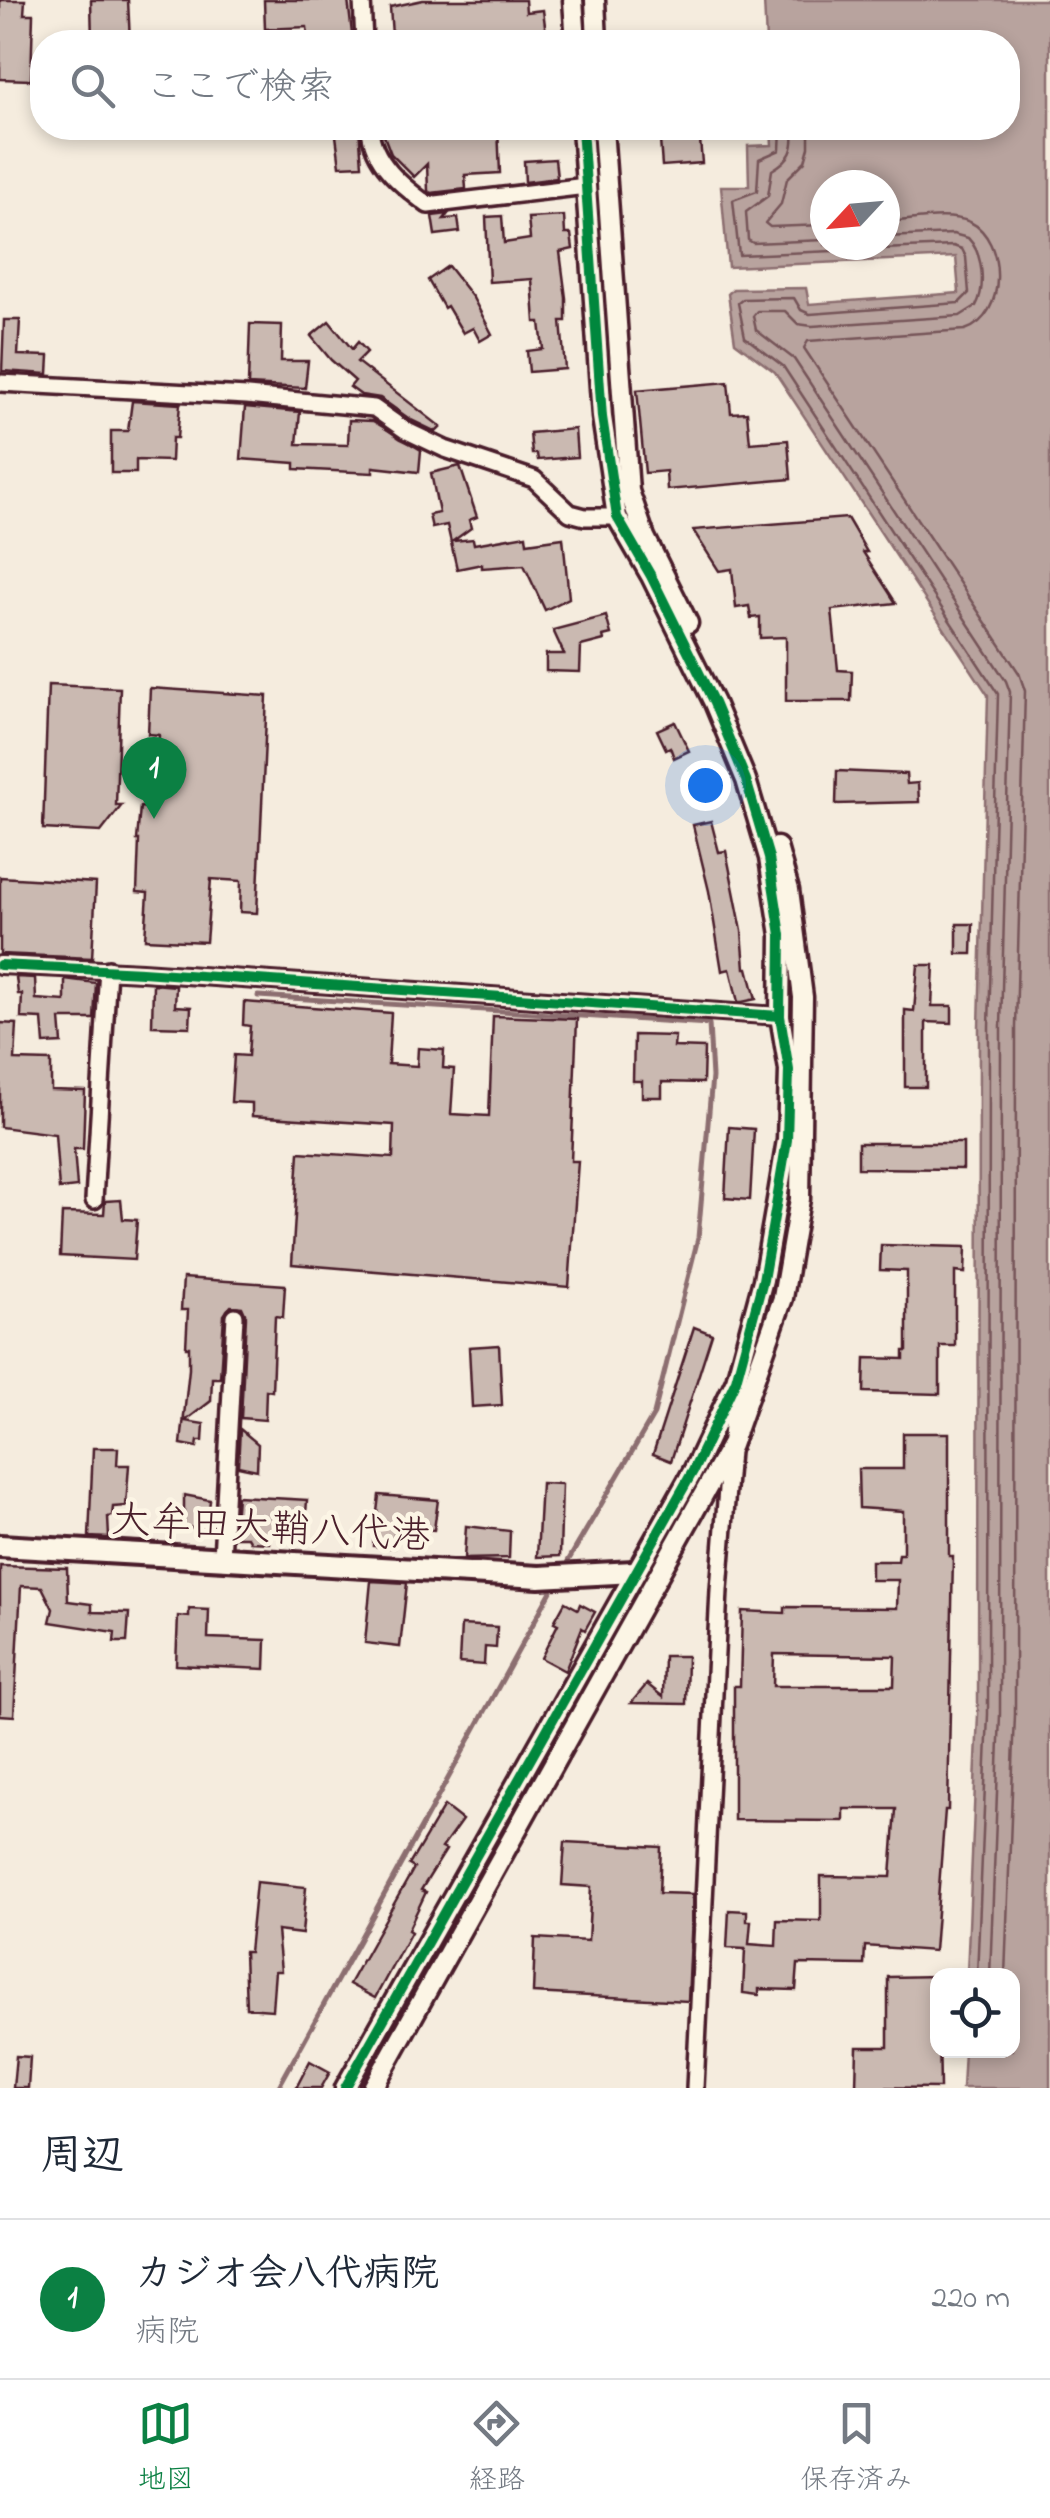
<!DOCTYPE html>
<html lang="ja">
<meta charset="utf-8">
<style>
body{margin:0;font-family:"Indie Flower","Klee One",sans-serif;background:#f2f2f3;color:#1f2937}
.controls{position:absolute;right:30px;bottom:30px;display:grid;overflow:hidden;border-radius:20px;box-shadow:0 5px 15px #0003}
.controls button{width:90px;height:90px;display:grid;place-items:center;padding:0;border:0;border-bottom:2px solid #e0e1e3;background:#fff;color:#1f2937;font:50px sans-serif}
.compass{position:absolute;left:810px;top:170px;width:90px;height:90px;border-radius:50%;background:#fff;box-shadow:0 5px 15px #0003;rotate:244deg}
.you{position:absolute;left:705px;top:785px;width:35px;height:35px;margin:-25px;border:8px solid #fff;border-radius:50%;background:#1a73e8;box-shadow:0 0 0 15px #1a73e833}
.badge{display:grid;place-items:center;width:65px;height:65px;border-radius:50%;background:#0b8043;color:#fff;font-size:32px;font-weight:700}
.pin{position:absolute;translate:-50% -82px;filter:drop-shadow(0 2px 5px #0008)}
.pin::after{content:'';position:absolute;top:52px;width:35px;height:30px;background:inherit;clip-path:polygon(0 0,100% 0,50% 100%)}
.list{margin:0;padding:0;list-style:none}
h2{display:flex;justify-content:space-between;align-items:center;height:130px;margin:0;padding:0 40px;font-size:42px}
h2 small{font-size:32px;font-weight:400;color:#747a83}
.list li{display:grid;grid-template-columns:65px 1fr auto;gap:30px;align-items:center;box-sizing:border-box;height:160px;padding:0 40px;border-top:2px solid #e0e1e3}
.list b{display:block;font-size:38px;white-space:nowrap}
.list p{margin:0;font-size:32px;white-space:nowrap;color:#747a83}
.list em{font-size:32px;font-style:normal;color:#747a83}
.icon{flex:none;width:55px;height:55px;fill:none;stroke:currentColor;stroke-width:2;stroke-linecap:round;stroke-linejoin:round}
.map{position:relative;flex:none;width:1050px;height:2088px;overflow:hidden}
.search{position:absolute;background:#fff;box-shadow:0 5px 15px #0003;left:30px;right:30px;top:30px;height:110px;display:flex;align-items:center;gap:25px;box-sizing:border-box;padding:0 35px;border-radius:40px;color:#747a83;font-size:38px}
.sheet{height:290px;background:#fff}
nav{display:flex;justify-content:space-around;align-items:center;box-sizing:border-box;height:140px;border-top:2px solid #e0e1e3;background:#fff;font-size:28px;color:#747a83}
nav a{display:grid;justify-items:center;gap:5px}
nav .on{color:#0b8043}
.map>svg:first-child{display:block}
</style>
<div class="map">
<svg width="1050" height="2088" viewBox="0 0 1050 2088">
<rect width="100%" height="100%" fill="#f5ecde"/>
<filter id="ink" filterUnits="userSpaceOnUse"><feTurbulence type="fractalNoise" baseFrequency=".01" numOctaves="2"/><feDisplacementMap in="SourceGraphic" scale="20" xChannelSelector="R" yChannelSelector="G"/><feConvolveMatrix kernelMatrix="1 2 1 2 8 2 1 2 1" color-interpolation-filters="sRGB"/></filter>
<g filter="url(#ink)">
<path fill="#b8a39e" stroke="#8c6e70" stroke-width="2.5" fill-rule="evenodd" d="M764 0H1050V2088H962L964 2051 1012 2050V1976L967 1975 978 1714 979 1027 988 695 775 372 735 342 728 294 733 289 806 288 809 304 959 293 956 257 728 267 721 186H749L748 146 772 145 771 128H1008V42H766ZM825 185H885V245H825Z"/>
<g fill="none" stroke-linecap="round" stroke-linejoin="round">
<g stroke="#765459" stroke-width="2.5">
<path d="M781 128 780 150 759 159 757 191 733 200 739 255 953 246 962 249 966 257 969 293 959 303 810 314 801 310 794 298 743 299 738 303 745 337 783 366 998 694 989 1027 988 1714 977 1976"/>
<path d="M793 128C795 150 791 159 772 170L768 196 746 212 748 240 753 243 825 240"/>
<path d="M809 128V147L805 161 787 179 781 204 765 223 770 227 825 225"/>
<path d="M885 222C910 221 947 212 970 222 1006 239 1008 316 965 330L808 341 804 348 1019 673 1025 691 1016 1027 1015 1714 1005 1976"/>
<path d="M885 237 953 234 968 238C983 253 986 287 976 306L960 316 812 326 798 324 785 311H757L753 316 756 330 794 359 1006 681 1010 692 1001 1027 1000 1714 990 1976"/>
</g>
<g stroke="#8c6e70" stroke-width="5">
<path d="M258 996 709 1024 712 1077 698 1238 654 1414 564 1568"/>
<path d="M278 2088 556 1582"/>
</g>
</g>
<g fill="#cab9b1" stroke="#4a1f2b" stroke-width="2.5" fill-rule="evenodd">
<path d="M0 0H25L24 14H33L31 80 0 79Z"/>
<path d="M91 0H128L130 42H92Z"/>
<path d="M264 0H348L353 42H309L307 27 265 29Z"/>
<path d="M423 0H525L526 12 543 10 547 41 420 42V34L392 35 390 7Z"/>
<path d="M335 128H359L362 165 340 166Z"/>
<path d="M381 128H464V131L498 128 500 173 465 175 466 189 431 193 428 191 427 164 414 177 391 154Z"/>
<path d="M659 128H699L702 163 662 166Z"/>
<path d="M555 159 557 178 525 182 524 161Z"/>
<path d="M448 214 444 219 458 218 460 232 435 235 432 216Z"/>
<path d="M502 216 504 243 530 239 528 218 564 216 565 234H571L573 249 560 252 566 298V321H561L565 369 529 372 527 351 543 349 540 322H535L532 279 489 282 486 217Z"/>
<path d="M448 266 473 298 492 334 480 341 473 328 463 333 447 306 444 308 428 280Z"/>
<path d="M4 320H20L18 355 49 356 48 374 2 371Z"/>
<path d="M329 321 352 349 358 342 367 352 357 362 441 427 436 432 411 420 380 398 361 395 350 387 355 381 331 360 311 336Z"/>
<path d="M250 324 282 325 281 361H308L305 388 248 385Z"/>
<path d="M728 382 731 413 747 412 750 443 788 440 791 479 667 490 666 471 645 473 637 390Z"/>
<path d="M132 401 180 404 177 438H172L171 461 136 460V473H111V431H128Z"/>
<path d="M245 407 300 412 297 444 348 445 349 420 373 421 421 450 419 472 373 467V473L295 469V463L241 459Z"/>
<path d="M575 429 577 457 538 460 537 454H532L530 433Z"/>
<path d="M460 466 477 517 469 520 471 528 453 541 473 539 474 544 526 535 527 543 563 538 569 598 545 610 524 565 482 568V564L457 569 447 525 432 528 429 515 439 513 431 473Z"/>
<path d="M847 518 867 552H863L896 603 832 610 838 670 852 671 851 701H786V637L760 638V617L751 618 749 606 736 608 732 569 719 571 693 530Z"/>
<path d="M606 616 611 634 603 636 604 640 581 646 580 672 546 671V654H564L553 630Z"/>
<path d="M48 685 120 688 116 805H122L101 832 43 829Z"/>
<path d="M150 688 267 696 257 913 240 912 241 881 211 879 206 942 145 939 148 893 137 892 139 840H137L140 807 154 809 159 735 148 734Z"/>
<path d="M675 722 689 751 674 758 670 747 666 749 657 730Z"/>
<path d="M837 771 906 774 907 784 918 783 919 802 836 804Z"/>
<path d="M711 821 719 852 726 851 742 931 745 968H748L756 999 742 1002H738L730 969 722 971 709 891 693 825Z"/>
<path d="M0 877 96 883 92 958 0 954Z"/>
<path d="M957 924H973L972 954H957Z"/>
<path d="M918 965H934L932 1006H952V1023L926 1022V1087H905V1010L914 1011Z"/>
<path d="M16 977 35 978 36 999 65 1001V979L96 983 94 1019H60L62 1043 44 1044 42 1019 21 1018 22 994H18Z"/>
<path d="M153 984 176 986 175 1006 191 1007 190 1027 152 1026Z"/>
<path d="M244 1002 391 1013 388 1064 417 1066 418 1048 444 1050 443 1068 454 1069 451 1114 489 1116 493 1016 577 1019 571 1161H578L569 1287 292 1264 299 1152 393 1158 394 1125 252 1116V1103L231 1102 234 1055 248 1056 250 1026 243 1025Z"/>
<path d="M0 1023 17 1024 15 1060 51 1061V1090L85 1091 83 1149H74L77 1187 59 1189 55 1134 0 1127Z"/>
<path d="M634 1035 675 1036 674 1047 704 1048 703 1083 662 1082V1097H642V1081H633Z"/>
<path d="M729 1127 754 1129 750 1200 725 1198Z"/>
<path d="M858 1143H963V1169L858 1168Z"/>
<path d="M121 1200 123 1219 137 1220 134 1260 60 1256 62 1213 104 1214 105 1201Z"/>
<path d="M881 1245 966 1247 965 1273 955 1272V1346H940V1394L864 1392 865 1358 904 1359V1351H907V1271L880 1270Z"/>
<path d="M183 1278 285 1285 283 1317 275 1316 272 1391 266 1390 265 1420 241 1418 246 1316 242 1307 231 1306 224 1315 220 1378H212L211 1401 185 1421 204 1424 203 1441H198L197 1447 181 1444 189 1369V1347H186L188 1310H181Z"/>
<path d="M694 1327 712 1334 671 1461 653 1454Z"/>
<path d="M499 1345 502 1405 472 1407 469 1347Z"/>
<path d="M240 1429 258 1444 257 1470 238 1466Z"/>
<path d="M903 1433H949V1556H953L948 1810H945L934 1951 865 1946 864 1965 798 1964 796 1990 759 1989V1995L743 1993 745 1949 727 1948 729 1910 747 1911V1921H751L749 1944 776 1946 777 1920 821 1921V1876L891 1877 896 1809H844V1821L734 1820V1686H740L742 1611 785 1613V1607L897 1608 898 1580H871V1561H898L899 1554H903V1511L859 1508 858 1469H903ZM774 1654 895 1656 894 1686H773Z"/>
<path d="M93 1448H118L117 1465H129L126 1506 113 1507 112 1516 108 1517 109 1538 89 1537Z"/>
<path d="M541 1483 562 1484 560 1556 537 1557Z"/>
<path d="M184 1495 210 1500 207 1529 184 1527Z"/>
<path d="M379 1495 438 1500 434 1530 395 1527 394 1548 373 1546Z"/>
<path d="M237 1496 307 1500 306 1514 300 1513 299 1531 269 1529V1543L251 1542 248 1537H234Z"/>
<path d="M466 1526 510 1531 509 1558 464 1559Z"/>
<path d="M0 1566 67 1568 68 1601 92 1604V1612L129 1613 127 1642H114L115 1632 50 1622 53 1609 42 1587 21 1586 14 1716 0 1715Z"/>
<path d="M371 1581 407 1583 400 1647 365 1643Z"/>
<path d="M565 1602 578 1609 580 1604 595 1612 585 1630 582 1628 565 1671 541 1658 558 1624 554 1622Z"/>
<path d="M189 1609 209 1610 208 1638 266 1640 265 1669 176 1665 178 1616 189 1617Z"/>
<path d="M461 1625 497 1627 496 1648 485 1647 484 1665 459 1663Z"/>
<path d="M664 1656H687L686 1704 631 1703 647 1684 663 1697Z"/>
<path d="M444 1806 462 1820 442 1848 446 1850 421 1890 426 1892 408 1930 411 1932 375 1998 349 1984 414 1868 409 1865Z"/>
<path d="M565 1842 661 1847 659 1893 693 1894 688 2001 533 1993 535 1938 588 1941 591 1887 562 1885Z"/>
<path d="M256 1882 306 1887 302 1934 277 1931 281 1971H275L272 2010 246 2008 244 1952H249Z"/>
<path d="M938 1976 940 2088 856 2087 857 2047H888V1977Z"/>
<path d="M16 2056 30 2057 28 2088H13Z"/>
<path d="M310 2061 330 2072 321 2088H296Z"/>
</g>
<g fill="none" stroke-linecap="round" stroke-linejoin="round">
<g stroke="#4a1f2b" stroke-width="22">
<g id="minor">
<path d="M362 0 364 42"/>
<path d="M370 128C372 162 402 186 428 205L586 186"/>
<path d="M0 383 247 396 374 408 405 430 445 449 534 479 570 513 585 517H617"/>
<path d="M0 965 142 972 780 1016"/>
<path d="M94 1200 108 969"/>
<path d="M222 1558 235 1316"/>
<path d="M695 2088 719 1590 735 1388"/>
</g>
</g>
<g stroke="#4a1f2b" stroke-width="25">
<g id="tertiary">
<path d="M573 0 576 42"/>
<path d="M595 0 597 42"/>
<path d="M603 128 629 491 645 537 688 623"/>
<path d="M345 2088 693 1471 736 1380 763 1280 777 1200 787 1140 789 1070 780 1016 781 935 769 858 746 780 714 703 651 576 617 517 602 417 582 128"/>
<path d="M373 2088 731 1445 783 1298 800 1199 803 997 789 890 777 847"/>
</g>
</g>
<g stroke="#4a1f2b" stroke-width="28">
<path id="secondary" d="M0 1546 539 1577 634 1572"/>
</g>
<use href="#minor" stroke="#fcf5e5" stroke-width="15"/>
<use href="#tertiary" stroke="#fcf5e5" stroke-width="18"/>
<use href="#secondary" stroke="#fcf5e5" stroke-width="20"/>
<g stroke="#fcf5e5" stroke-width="16">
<g id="cycleway">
<path d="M0 965 142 972 780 1016"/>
<path d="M345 2088 693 1471 736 1380 763 1280 777 1200 787 1140 789 1070 780 1016 781 935 769 858 746 780 714 703 651 576 617 517 602 417 582 128"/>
</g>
</g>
<use href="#cycleway" stroke="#00873e" stroke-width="10"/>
</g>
</g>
<g text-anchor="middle" stroke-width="9" stroke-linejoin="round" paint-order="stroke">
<g font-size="40" fill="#4a1f2b" stroke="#fcf5e5">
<text transform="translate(271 1526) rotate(3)" y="14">大牟田大鞘八代港</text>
</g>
</g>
</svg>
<div class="controls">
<button><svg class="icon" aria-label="locate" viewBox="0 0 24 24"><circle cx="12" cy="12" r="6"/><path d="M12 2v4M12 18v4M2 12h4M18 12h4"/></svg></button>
</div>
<svg class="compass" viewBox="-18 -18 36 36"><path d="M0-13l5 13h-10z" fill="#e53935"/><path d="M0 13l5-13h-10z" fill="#747a83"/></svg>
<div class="you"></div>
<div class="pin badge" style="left:154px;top:819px">1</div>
<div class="search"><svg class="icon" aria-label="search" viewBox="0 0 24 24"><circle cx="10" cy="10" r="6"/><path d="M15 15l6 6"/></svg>ここで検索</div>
</div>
<section class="sheet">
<h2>周辺<small></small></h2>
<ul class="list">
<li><span class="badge">1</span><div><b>カジオ会八代病院</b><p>病院</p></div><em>220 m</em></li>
</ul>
</section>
<nav>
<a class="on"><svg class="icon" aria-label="map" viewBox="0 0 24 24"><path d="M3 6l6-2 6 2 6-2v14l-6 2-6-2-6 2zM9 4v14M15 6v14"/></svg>地図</a>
<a><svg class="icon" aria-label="directions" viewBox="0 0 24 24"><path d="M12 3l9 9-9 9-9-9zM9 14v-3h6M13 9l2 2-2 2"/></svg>経路</a>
<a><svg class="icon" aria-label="saved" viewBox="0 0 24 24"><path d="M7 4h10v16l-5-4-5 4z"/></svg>保存済み</a>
</nav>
